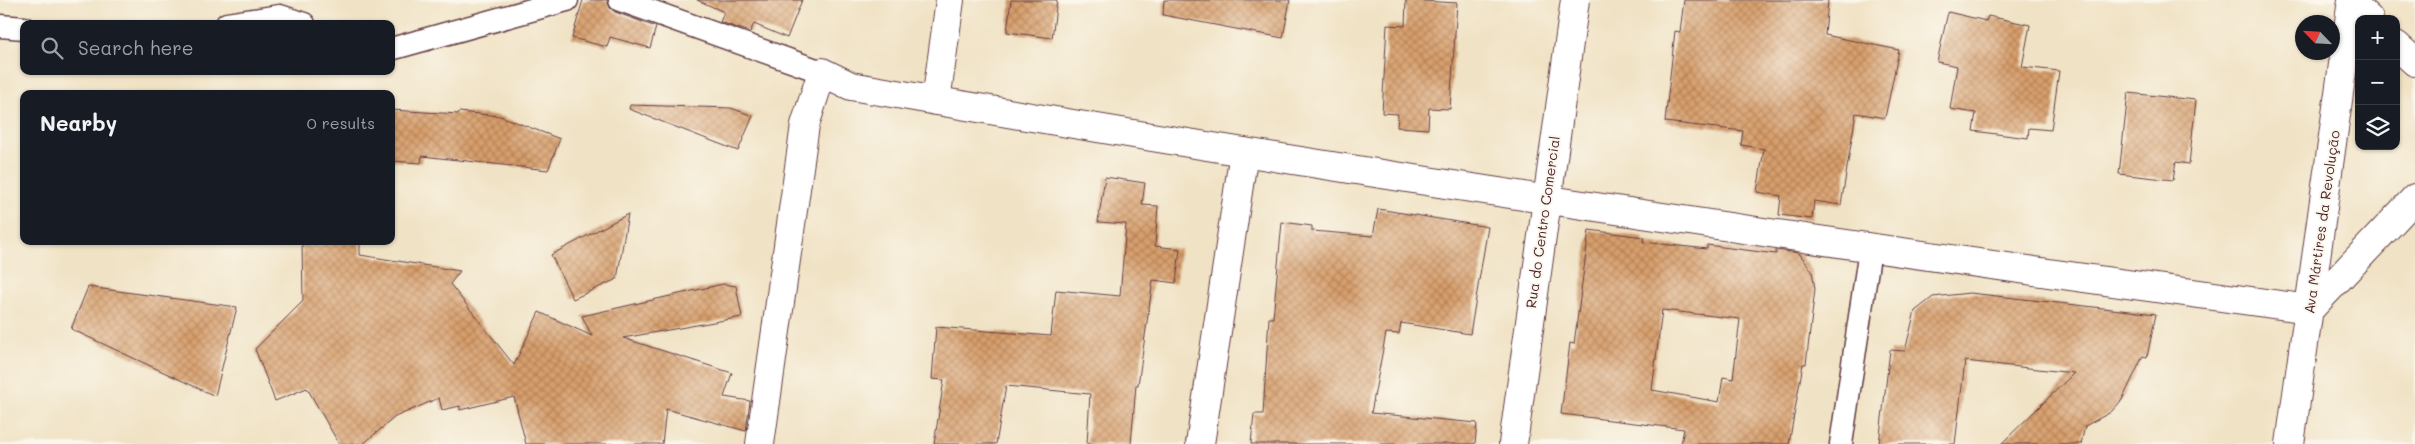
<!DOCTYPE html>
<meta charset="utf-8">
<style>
body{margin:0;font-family:Mali,sans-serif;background:#20242c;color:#f1f3f6}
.controls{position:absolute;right:15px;top:15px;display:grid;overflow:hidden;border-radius:10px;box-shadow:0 1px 4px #0004}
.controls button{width:45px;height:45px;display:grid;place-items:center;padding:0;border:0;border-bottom:1px solid #363941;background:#171b24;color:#f1f3f6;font:25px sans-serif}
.compass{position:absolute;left:2295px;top:15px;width:45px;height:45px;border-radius:50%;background:#171b24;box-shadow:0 1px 4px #0004;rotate:295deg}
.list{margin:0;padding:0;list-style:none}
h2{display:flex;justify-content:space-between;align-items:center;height:65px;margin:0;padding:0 20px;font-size:21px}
h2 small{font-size:16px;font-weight:400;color:#9ea1a6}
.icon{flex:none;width:28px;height:28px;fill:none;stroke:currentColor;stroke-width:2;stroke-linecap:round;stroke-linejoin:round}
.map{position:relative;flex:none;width:2415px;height:444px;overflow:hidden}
.search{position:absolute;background:#171b24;box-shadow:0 1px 4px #0004;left:20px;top:20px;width:375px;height:55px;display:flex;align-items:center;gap:12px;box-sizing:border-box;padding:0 18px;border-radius:10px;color:#9ea1a6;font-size:19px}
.panel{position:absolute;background:#171b24;box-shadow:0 1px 4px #0004;left:20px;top:90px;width:375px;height:155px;border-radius:10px}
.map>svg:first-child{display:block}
</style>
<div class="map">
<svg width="2415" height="444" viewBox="0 0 2415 444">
<defs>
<pattern id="building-cross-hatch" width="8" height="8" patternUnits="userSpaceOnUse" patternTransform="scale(1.25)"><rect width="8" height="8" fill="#d89f6c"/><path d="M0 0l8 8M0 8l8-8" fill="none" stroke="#b18159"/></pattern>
</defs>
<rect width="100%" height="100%" fill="#fbf7ec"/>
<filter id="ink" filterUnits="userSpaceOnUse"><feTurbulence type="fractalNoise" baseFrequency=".02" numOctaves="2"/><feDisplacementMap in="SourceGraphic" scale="10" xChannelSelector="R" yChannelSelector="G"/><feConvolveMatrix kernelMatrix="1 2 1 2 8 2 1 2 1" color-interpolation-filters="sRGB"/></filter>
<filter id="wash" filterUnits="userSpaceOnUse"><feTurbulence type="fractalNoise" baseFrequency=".0096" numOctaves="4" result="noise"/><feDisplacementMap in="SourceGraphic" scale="20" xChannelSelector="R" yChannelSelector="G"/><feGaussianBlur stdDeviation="1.12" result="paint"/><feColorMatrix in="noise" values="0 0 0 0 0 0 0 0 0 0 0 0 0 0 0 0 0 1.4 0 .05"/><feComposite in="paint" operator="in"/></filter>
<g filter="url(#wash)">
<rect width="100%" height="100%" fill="#f0e2c4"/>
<g id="blocks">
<g fill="url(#building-cross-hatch)" fill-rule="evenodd">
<path d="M583 0H607L610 8 615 12 656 27 650 48 610 37 607 47 572 38Z"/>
<path d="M697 0H802L787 38 754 24 750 32 720 22 724 12Z"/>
<path d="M1011 0H1057L1052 38 1007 32Z"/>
<path d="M1164 0H1290L1283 38 1163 15Z"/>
<path d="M1406 0 1457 3 1450 109 1429 108 1428 129 1397 127 1398 114 1382 113 1387 25 1405 26Z"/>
<path d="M1684 0H1828L1825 35 1899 50 1885 118 1856 113 1841 205 1814 201 1812 219 1779 215 1781 196 1757 192 1764 149 1741 145 1743 131 1665 122 1675 31 1680 32Z"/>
<path d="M1948 12 1986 21 1988 16 2030 25 2022 67 2059 71 2051 130 2029 128 2028 138 1973 131 1976 113 1950 109 1957 66 1937 62Z"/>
<path d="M2128 93 2196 100 2189 164 2176 162 2173 180 2119 174Z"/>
<path d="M630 105 731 108 753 116 738 151 629 109Z"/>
<path d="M391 110 458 114 459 112 500 116 560 139 548 170 422 156 421 163 391 161Z"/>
<path d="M1105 177 1145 183 1142 205 1158 206 1155 246 1180 249 1176 283 1153 280 1138 385H1136L1131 444H1087L1090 394 1006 386 996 444H934L944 380 932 379 936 327 1051 336 1056 290 1120 296 1126 224 1098 222Z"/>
<path d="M1378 209 1488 227 1470 334 1401 323 1399 334 1386 333 1371 413 1477 423 1475 444H1251L1254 414H1263L1269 318H1273L1282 222 1312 226V231L1373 236Z"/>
<path d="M628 214 617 279 573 299 551 255Z"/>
<path d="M1589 230 1644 237 1643 242 1707 249V245L1776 254V250L1799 253 1812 271 1815 289 1806 364H1803L1789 444H1681L1684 429 1561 414 1570 343 1574 344ZM1662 310 1740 319 1733 379 1723 377 1719 402 1652 390Z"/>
<path d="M302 241H360V255L460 271 450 284 514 365 539 312 592 336 582 316 723 284 736 286 742 317 623 338 732 373 724 397 750 401 746 431 666 409 662 444H526L514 397 460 410V406L442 410 439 398 395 417 363 444H339L307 388 275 401 255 349 303 301Z"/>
<path d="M88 287 237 307 215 396 71 329Z"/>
<path d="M1970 293 2156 314 2147 357 2143 356 2122 400 2111 412 2085 426 2081 444H2001L2074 373 1965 361 1955 444H1879L1890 350 1905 351 1915 311 1933 297Z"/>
</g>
</g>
</g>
<g filter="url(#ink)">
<use href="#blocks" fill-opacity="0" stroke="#633c42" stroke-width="1"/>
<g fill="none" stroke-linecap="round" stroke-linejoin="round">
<g stroke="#633c42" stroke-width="25">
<g id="service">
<path d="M620 0 822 72"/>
<path d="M227 24 280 16 304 24"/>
<path d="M0 26 24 28"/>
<path d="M391 49 567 0"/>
<path d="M1841 444 1870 249"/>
</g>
</g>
<g stroke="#633c42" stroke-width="30">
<g id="minor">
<path d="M2352 3 2369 19"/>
<path d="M2396 45 2415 62"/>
<path d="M936 101 950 0"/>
<path d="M760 444 805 125 822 72 851 86C1336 171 1822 243 2310 309L2415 198"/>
<path d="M1200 444 1244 152"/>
<path d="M1513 444 1575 0"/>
</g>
</g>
<g stroke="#633c42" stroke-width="30">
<path id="tertiary" d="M2290 444 2352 0"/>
</g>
<use href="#service" stroke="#fff" stroke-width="22"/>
<use href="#minor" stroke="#fff" stroke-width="28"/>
<use href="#tertiary" stroke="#fff" stroke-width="28"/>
</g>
</g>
<g text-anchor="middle" stroke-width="4" stroke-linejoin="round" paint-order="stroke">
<g font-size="14" fill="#4a1f2b" stroke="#fbf7ec">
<text transform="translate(1543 222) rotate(-82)" y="5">Rua do Centro Comercial</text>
<text transform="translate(2322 222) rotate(-82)" y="5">Ava Mártires da Revolução</text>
</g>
</g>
</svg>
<div class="controls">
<button>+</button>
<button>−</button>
<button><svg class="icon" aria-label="layers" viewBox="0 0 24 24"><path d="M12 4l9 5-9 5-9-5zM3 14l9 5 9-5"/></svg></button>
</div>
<svg class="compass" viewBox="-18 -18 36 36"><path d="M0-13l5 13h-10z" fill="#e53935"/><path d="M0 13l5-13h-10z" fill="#9ea1a6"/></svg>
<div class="search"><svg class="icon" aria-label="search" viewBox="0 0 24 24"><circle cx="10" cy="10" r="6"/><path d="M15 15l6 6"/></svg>Search here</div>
<section class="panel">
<h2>Nearby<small>0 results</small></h2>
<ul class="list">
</ul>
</section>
</div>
